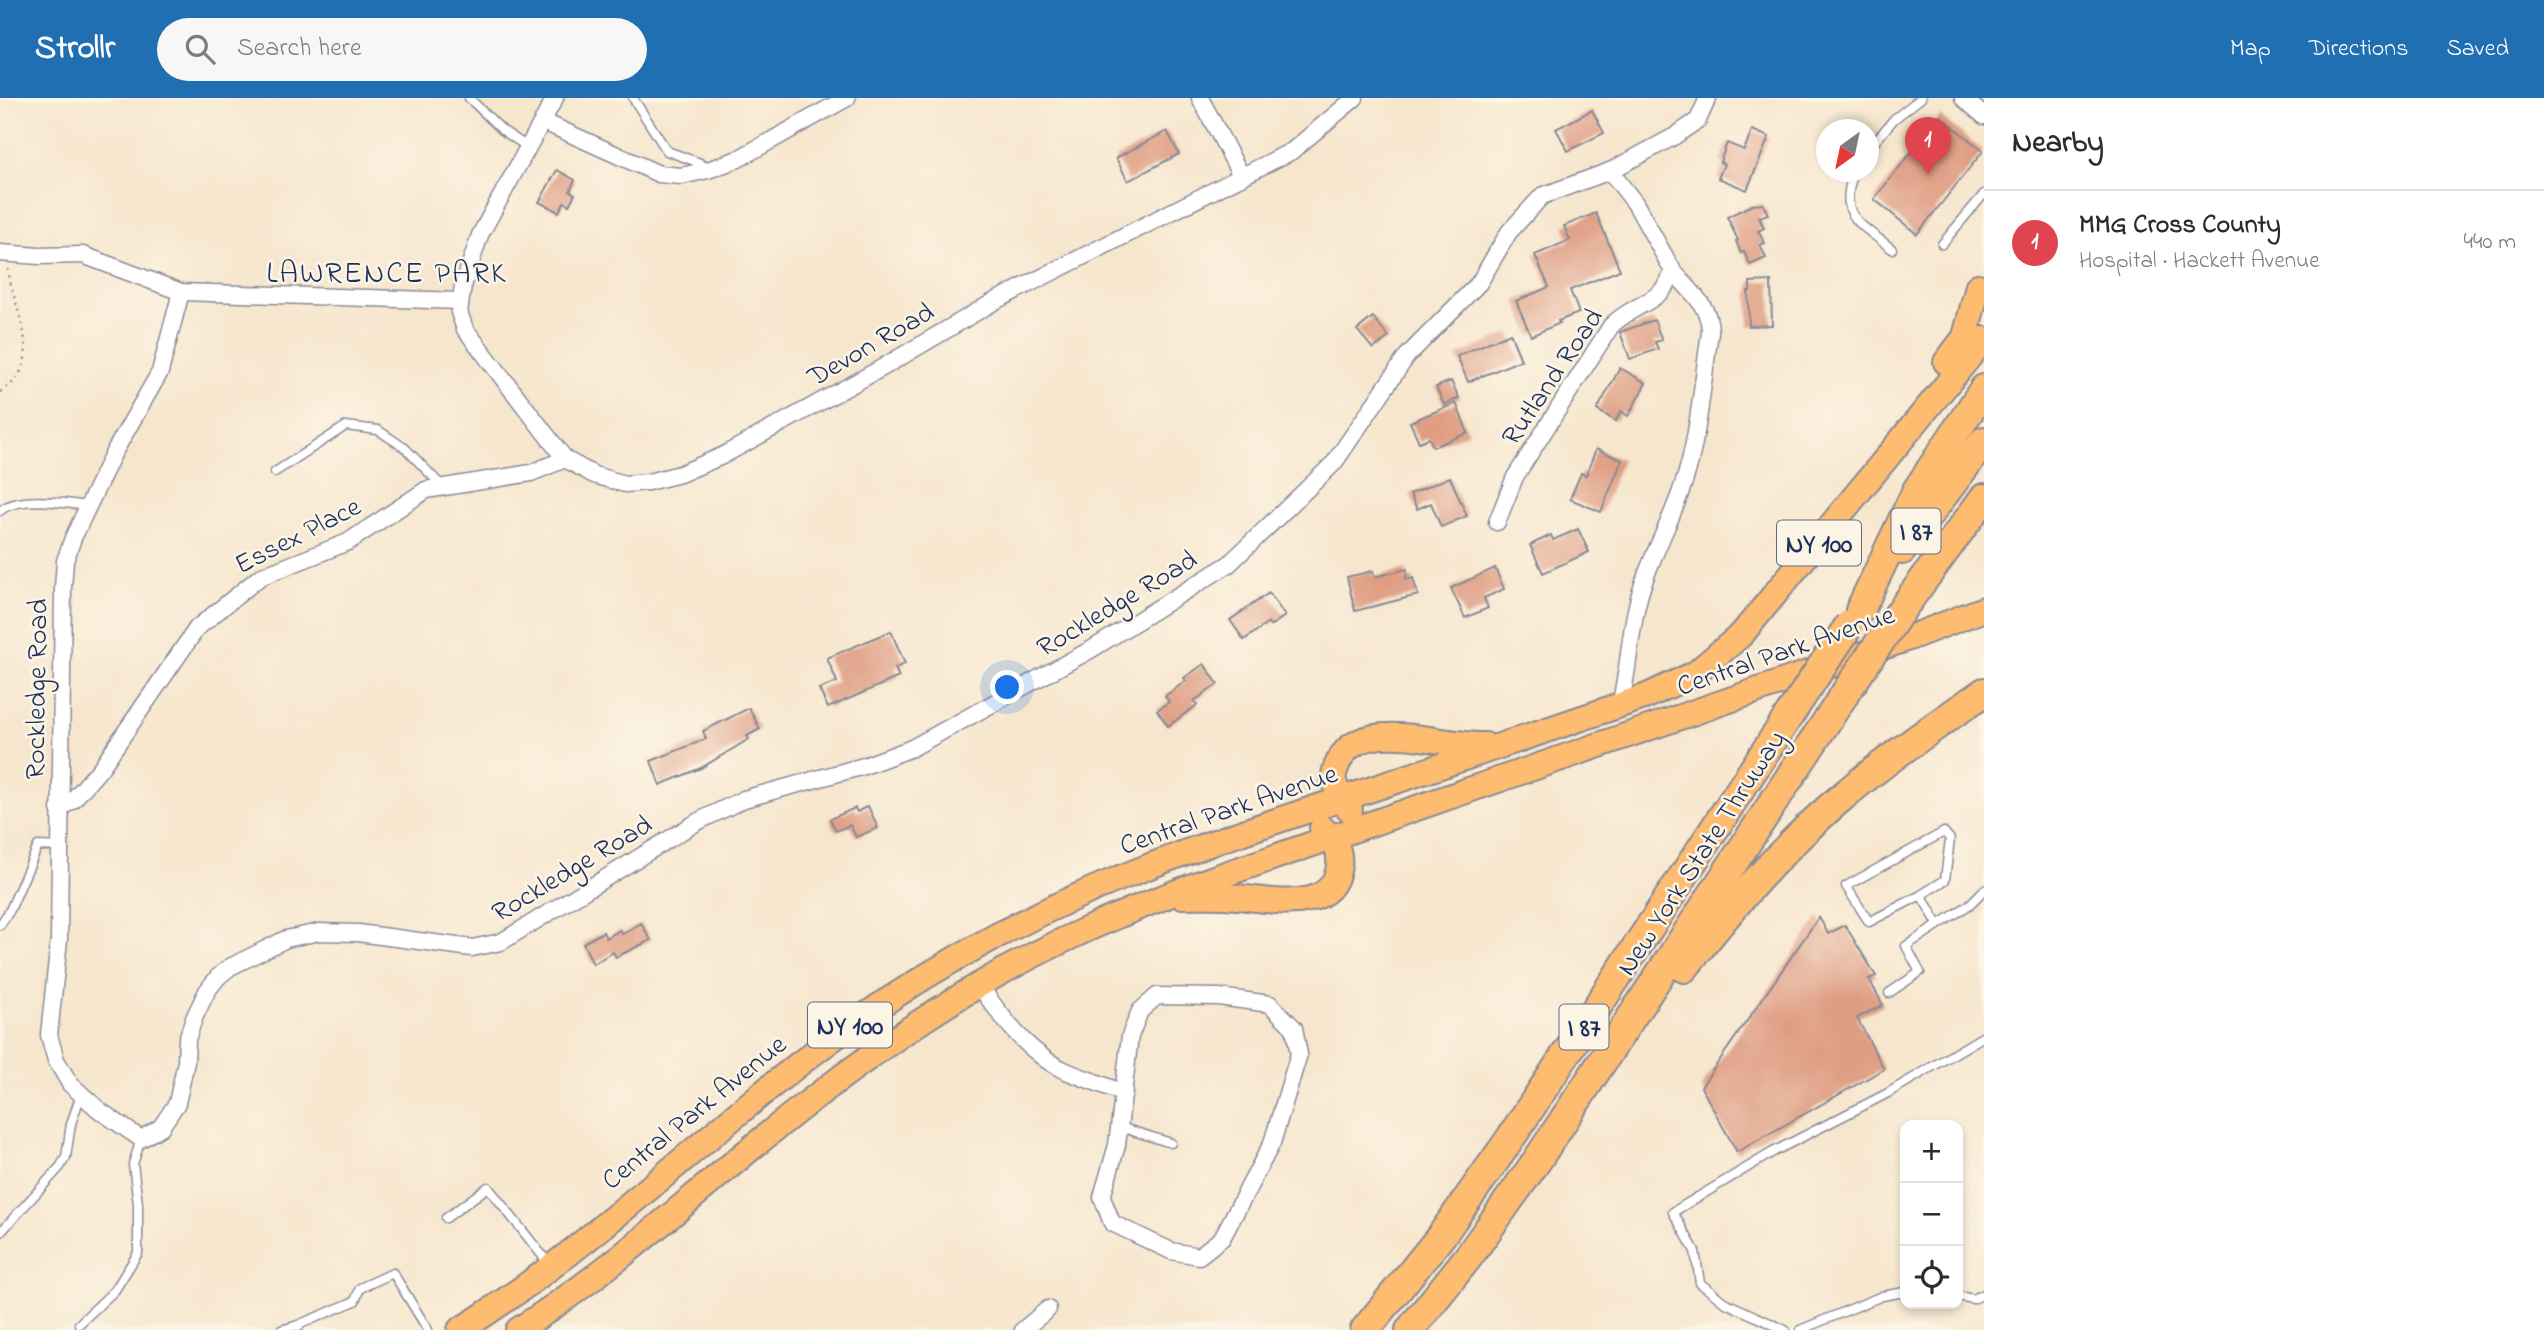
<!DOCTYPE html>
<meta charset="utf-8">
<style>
body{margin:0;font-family:"Indie Flower",sans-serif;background:#f7f7f7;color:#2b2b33}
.controls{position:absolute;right:21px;bottom:21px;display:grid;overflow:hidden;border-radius:14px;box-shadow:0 4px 10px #0003}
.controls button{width:63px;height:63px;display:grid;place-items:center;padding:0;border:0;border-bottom:2px solid #e1e1e2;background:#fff;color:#2b2b33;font:35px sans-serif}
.compass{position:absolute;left:1816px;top:21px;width:63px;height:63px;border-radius:50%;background:#fff;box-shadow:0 4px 10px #0003;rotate:213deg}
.you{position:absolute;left:1008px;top:590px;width:24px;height:24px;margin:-18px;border:5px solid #fff;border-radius:50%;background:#1a73e8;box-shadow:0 0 0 10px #1a73e833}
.badge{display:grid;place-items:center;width:46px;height:46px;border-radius:50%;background:#1f6fb2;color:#fff;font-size:23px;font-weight:700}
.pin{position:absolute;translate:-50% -58px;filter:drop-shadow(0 2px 4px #0008)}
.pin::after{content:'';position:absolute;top:37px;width:24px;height:21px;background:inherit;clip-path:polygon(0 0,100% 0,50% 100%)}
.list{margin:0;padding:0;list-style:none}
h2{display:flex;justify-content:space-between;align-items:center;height:91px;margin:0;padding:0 28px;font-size:30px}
h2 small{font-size:23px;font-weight:400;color:#7c7c81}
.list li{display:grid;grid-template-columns:46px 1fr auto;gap:21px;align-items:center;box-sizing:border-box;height:105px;padding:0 28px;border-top:2px solid #e1e1e2}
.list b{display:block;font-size:26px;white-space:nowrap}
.list p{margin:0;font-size:23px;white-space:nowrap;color:#7c7c81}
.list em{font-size:23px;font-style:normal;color:#7c7c81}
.icon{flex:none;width:38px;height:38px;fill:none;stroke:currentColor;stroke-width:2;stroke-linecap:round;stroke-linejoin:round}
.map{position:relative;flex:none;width:1984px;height:1232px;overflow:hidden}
header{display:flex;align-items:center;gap:42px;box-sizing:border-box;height:98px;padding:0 35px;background:#1f6fb2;color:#fff}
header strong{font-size:33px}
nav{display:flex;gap:38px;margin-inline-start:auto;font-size:24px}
.search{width:490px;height:63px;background:#f7f7f7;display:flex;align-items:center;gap:18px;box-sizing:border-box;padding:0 24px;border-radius:38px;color:#7c7c81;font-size:26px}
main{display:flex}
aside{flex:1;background:#fff}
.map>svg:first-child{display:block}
</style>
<header>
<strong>Strollr</strong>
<div class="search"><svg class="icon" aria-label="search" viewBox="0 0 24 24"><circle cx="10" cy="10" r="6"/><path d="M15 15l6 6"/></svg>Search here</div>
<nav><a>Map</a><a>Directions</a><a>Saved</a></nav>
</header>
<main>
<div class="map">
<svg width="1984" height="1232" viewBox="0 0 1984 1232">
<rect width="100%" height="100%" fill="#fcf5e5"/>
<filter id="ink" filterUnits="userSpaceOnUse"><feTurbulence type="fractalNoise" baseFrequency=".0143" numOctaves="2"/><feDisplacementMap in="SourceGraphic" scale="14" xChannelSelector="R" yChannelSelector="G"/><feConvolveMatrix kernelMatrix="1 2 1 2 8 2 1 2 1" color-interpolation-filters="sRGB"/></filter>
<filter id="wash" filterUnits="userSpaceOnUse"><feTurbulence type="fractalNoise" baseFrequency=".00686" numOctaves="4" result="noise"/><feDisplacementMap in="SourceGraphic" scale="28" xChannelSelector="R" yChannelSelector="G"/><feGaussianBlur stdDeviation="1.57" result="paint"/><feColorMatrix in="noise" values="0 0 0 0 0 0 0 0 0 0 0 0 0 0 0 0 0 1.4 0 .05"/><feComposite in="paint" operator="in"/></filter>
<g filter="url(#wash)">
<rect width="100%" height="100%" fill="#f7e6ce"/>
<g id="blocks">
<g fill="#df9e84">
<path d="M1592 12 1604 35 1568 53 1556 31Z"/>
<path d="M1940 18 1983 53 1917 136 1874 101Z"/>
<path d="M1752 32 1769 39 1747 92 1718 80 1724 66 1720 64 1727 45 1744 52Z"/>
<path d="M1167 33 1179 56 1128 83 1116 60Z"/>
<path d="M557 72 575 82 570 93 575 96 569 107 564 104 559 114 539 104Z"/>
<path d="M1763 106 1768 116 1759 119 1764 130 1758 133 1765 145 1760 147 1766 160 1750 167 1744 154 1741 155 1736 143 1738 142 1727 119 1752 107Z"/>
<path d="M1596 115 1620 172 1570 192 1579 215 1558 223 1560 225 1531 238 1516 203 1549 189 1535 157 1570 142 1564 128Z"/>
<path d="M1771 183 1772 227 1749 228 1748 193H1750V184Z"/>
<path d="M1373 219 1389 239 1373 251 1357 232Z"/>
<path d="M1654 222 1662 242 1655 244 1658 251 1630 261 1620 234Z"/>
<path d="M1510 235 1521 262 1468 284 1457 258Z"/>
<path d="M1620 270 1646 285 1628 318 1621 313 1616 323 1597 312Z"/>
<path d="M1451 283 1459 300 1444 307 1436 289Z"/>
<path d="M1456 305 1468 335 1433 349 1429 340 1419 344 1410 324Z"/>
<path d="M1596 351 1622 362 1601 414 1570 401 1581 375 1586 377Z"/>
<path d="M1450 379 1467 418 1441 429 1431 405 1417 411 1410 396Z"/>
<path d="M1578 431 1589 454 1543 475 1530 447 1551 437 1553 442Z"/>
<path d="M1495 470 1504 491 1484 500 1488 510 1465 520 1451 490Z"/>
<path d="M1407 471 1406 482 1413 480 1418 497 1355 513 1347 479 1373 473 1374 479Z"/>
<path d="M1269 495 1285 518 1270 528 1268 525 1244 542 1230 522Z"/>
<path d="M891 533 905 566 895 570 899 579 828 610 819 591 837 584 827 560Z"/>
<path d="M1204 566 1218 586 1194 603 1197 607 1168 628 1157 612 1169 604 1165 598 1186 583 1184 580Z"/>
<path d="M749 610 760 631 747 638 749 641 701 670 660 687 651 663 706 641 703 633Z"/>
<path d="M868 708 878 730 856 739 850 727 836 733 830 721 855 710 857 714Z"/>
<path d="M1819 819 1828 836 1845 827 1876 878 1869 881 1883 907 1857 920 1884 971 1737 1054 1701 989Z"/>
<path d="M641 825 651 842 616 859 613 854 593 866 583 845 603 834 606 840 620 832 622 836Z"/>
</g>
</g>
</g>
<g filter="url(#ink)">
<use href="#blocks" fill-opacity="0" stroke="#898a96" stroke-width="2"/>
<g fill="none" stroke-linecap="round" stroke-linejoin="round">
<g stroke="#898a96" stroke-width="11">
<g id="service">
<path d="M469 0 502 32 529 50"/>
<path d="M633 0 667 53 700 65 708 72"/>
<path d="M1868 52 1894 21 1921 0"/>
<path d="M1854 74C1837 119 1860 125 1892 151"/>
<path d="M1942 146 1984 96"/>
<path d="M275 374 346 328 378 332 405 350 443 389"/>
<path d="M0 413C18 397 65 405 88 408"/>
<path d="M1921 797 1869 824 1846 788 1944 734 1950 741 1945 782 1921 797 1938 826"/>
<path d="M0 827 10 812 38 748 59 749"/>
<path d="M1889 895 1920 874 1906 848 1969 807 1984 792"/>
<path d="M1120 1029 1171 1045"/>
<path d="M446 1120 488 1089 549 1166"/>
<path d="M0 1135 60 1069 66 1059 71 1026 81 996"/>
<path d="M1958 1198 1973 1201 1984 1196"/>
<path d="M79 1226 115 1192 138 1155V1106L133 1066 141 1041"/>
<path d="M298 1227 355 1203 360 1190 393 1175 428 1232"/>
<path d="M281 1232 298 1227 299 1229"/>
<path d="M1785 1232 1724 1204 1700 1185 1695 1153 1673 1114 1773 1054 1888 995 1984 938"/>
<path d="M1800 1232 1882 1198 1905 1194"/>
</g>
</g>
<g stroke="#898a96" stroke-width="19">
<g id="minor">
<path d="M555 0 480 137 463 188 459 214 465 231 565 361 594 377 625 386 648 384 680 376 722 358 880 271 995 203 1292 53 1355 0"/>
<path d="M1200 0 1242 79"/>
<path d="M1963 0 1984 18"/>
<path d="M544 24 659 76 681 78 708 72 738 61 847 0"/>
<path d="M0 155 39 158 83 157 181 194 460 203"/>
<path d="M181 194 160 274 113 356 73 440 65 463 63 490 59 842 49 937 56 962 70 986 99 1012 141 1041 161 1029 177 1005 186 964 187 941 195 918 207 893 218 879 230 869 286 841 319 834 358 835 472 850 501 844 697 724 744 701 864 668 912 650 1092 551 1229 466 1334 365 1407 258 1479 185 1509 134 1542 98 1610 73 1675 38 1698 22 1708 0"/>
<path d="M1497 424 1515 379 1611 228C1634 204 1662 207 1673 173L1635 105 1610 73"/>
<path d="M1620 607C1628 576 1629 544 1636 512 1645 468 1669 430 1683 387 1699 340 1702 284 1710 235 1711 208 1689 192 1673 173"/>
<path d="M59 711 73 702 100 671 197 530 260 479 348 444 426 392 531 375 565 361"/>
<path d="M979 887C997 912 1015 938 1040 957 1063 977 1097 982 1124 996"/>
<path d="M1157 898 1219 899 1270 906 1294 930 1299 956 1272 1045 1222 1140 1199 1158 1171 1153 1112 1125 1102 1099 1117 1047 1130 938 1140 913Z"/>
<path d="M1023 1232 1048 1211"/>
</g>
</g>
<g stroke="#898a96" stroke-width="28">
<g id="primary">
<path d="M1946 264 1965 239 1978 188 1984 191"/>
<path d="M1350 712 1341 702 1333 681C1346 609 1435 649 1485 647"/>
<path d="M1183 798C1201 798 1219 797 1237 799 1272 802 1332 817 1339 768 1341 752 1334 740 1322 730"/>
<path d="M460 1232C615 1136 739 998 893 899 968 850 1047 809 1130 776 1208 744 1289 719 1369 692 1462 661 1555 629 1647 598L1696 575 1742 536 1984 241"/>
<path d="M518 1232C617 1170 701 1089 792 1017 852 970 914 925 979 887 1053 843 1133 810 1214 780L1909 540 1984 511"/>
</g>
</g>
<g stroke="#898a96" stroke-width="32">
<g id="motorway">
<path d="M1902 452 1984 343"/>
<path d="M1902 511 1984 400"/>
<path d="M1860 512 1917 392 1984 291"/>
<path d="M1684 870C1730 811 1778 754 1835 705 1882 664 1933 630 1984 594"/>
<path d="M1365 1232 1441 1138 1508 1044 1790 616"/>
<path d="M1410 1232 1469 1158 1536 1064 1844 597"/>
</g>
</g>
<path stroke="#898a96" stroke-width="2.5" stroke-dasharray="2 5" stroke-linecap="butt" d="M0 294C50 265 12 212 8 170"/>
<use href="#service" stroke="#fff" stroke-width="8"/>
<use href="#minor" stroke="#fff" stroke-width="16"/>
<use href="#primary" stroke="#febc70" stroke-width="24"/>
<use href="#motorway" stroke="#febc70" stroke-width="28"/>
<g stroke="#898a96" stroke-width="32" stroke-linecap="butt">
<g id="motorway-bridge">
<path d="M1844 597 1902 511"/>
<path d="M1790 616 1850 526"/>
</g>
</g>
<use href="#motorway-bridge" stroke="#febc70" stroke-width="28"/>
</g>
</g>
<g text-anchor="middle" stroke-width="5" stroke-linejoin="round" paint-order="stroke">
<g fill="#fcf5e5" stroke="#5e6a86" stroke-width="2">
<rect x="1891.5" y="410.5" width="49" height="45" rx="5"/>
<rect x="1777" y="422.5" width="84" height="45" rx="5"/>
<rect x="808" y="904.5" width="84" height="45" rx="5"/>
<rect x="1559.5" y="906.5" width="49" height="45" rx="5"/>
</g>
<g font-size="26" font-weight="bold" fill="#1b2f5e">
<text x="1916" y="442">I 87</text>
<text x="1819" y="454">NY 100</text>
<text x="850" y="936">NY 100</text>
<text x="1584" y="938">I 87</text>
</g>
<g font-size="28" fill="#1b2f5e" stroke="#fcf5e5">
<text transform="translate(870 245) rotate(-30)" y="10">Devon Road</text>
<text transform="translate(1551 278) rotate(-56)" y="10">Rutland Road</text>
<text transform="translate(297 436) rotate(-27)" y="10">Essex Place</text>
<text transform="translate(1116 504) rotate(-31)" y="10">Rockledge Road</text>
<text transform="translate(1785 551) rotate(-19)" y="10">Central Park Avenue</text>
<text transform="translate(35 591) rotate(-89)" y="10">Rockledge Road</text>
<text transform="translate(1228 710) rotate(-19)" y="10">Central Park Avenue</text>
<text transform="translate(1700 754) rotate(-57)" y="10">New York State Thruway</text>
<text transform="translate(571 769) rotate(-31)" y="10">Rockledge Road</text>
<text transform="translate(693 1013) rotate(-39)" y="10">Central Park Avenue</text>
</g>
<g font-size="30" letter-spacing="2" fill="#1b2f5e" stroke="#fcf5e5">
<text x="387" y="184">LAWRENCE PARK</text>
</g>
</g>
</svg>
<div class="controls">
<button>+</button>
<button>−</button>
<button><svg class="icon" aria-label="locate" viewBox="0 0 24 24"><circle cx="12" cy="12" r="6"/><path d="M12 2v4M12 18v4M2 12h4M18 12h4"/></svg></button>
</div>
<svg class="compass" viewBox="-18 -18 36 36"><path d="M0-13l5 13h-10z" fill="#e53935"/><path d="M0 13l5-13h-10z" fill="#7c7c81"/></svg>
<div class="you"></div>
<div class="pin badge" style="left:1928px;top:77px;background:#e0444e">1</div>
</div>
<aside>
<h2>Nearby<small></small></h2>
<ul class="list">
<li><span class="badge" style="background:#e0444e">1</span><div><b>MMG Cross County</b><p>Hospital · Hackett Avenue</p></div><em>440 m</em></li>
</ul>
</aside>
</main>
